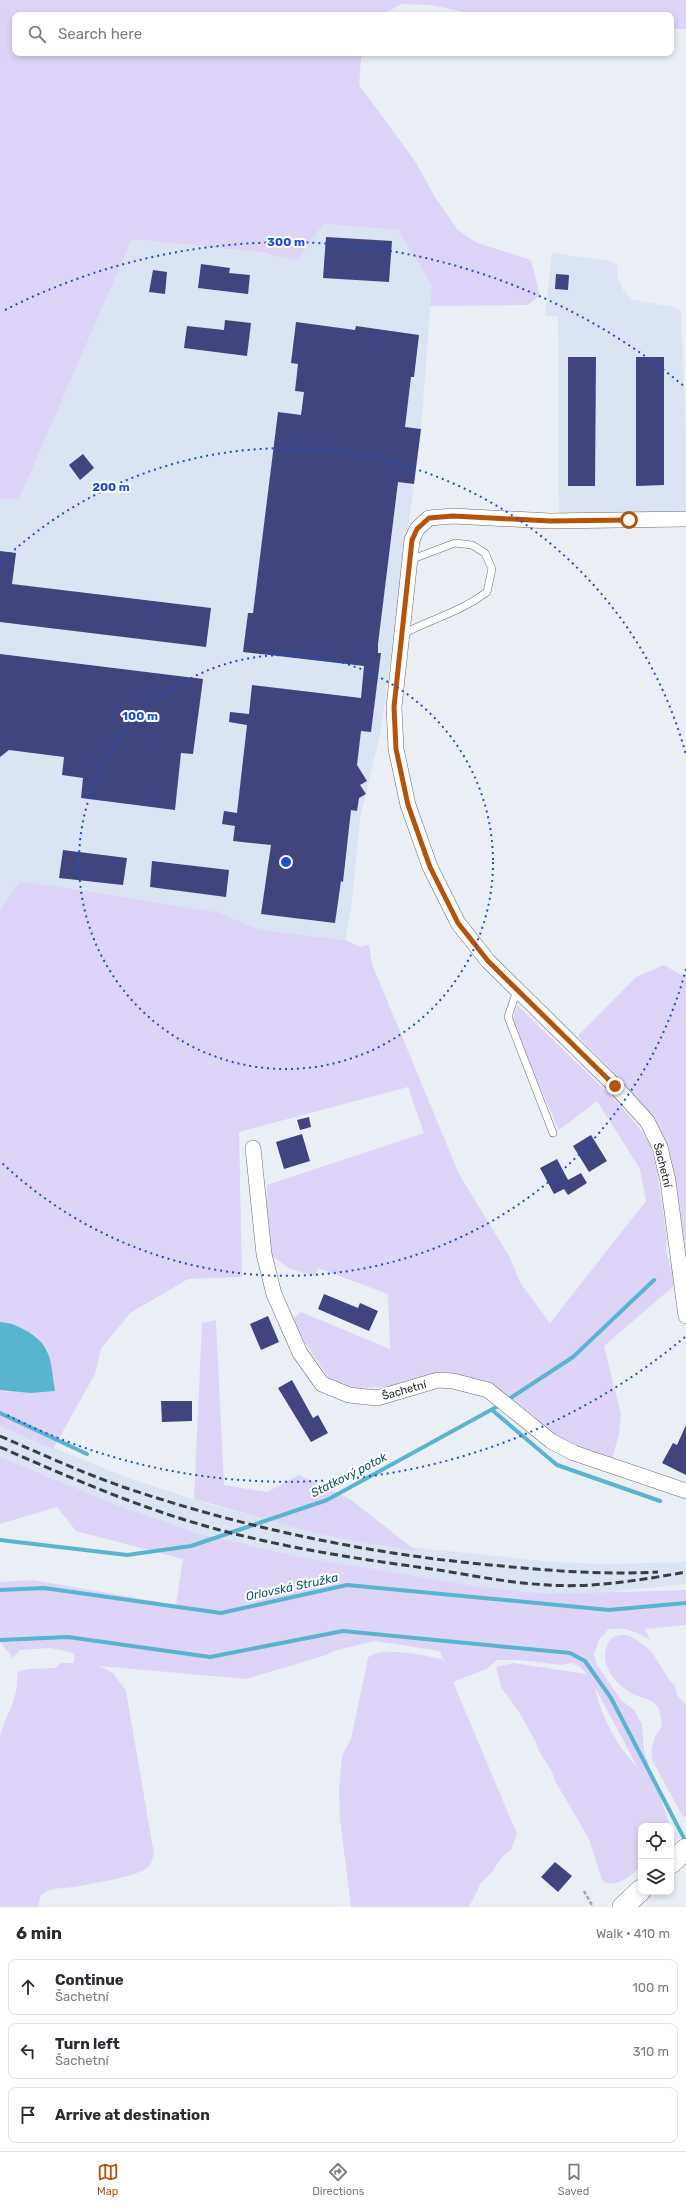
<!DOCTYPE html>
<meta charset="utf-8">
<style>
body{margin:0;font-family:Rubik,sans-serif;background:#f2f2f3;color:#2b2b33}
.controls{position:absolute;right:12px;bottom:12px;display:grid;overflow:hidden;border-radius:8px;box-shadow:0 2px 6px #0003}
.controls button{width:36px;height:36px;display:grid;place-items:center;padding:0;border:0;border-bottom:1px solid #e1e1e2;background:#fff;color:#2b2b33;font:20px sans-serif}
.stop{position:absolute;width:12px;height:12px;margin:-9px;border:3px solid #b45309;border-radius:50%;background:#fff}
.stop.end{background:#b45309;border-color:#fff;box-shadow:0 1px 4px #0008}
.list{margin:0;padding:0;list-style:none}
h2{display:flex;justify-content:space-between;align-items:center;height:52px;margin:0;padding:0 16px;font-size:17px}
h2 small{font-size:13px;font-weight:400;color:#7c7c81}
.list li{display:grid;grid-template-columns:26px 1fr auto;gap:12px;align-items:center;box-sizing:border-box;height:56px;margin:0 8px 8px;padding:0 8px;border:1px solid #e1e1e2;border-radius:8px}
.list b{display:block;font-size:15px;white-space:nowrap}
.list p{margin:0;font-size:13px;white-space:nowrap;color:#7c7c81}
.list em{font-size:13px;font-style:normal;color:#7c7c81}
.icon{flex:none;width:22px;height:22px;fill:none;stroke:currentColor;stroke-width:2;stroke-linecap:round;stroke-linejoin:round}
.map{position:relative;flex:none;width:686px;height:1907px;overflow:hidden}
.search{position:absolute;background:#fff;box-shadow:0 2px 6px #0003;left:12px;right:12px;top:12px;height:44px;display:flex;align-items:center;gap:10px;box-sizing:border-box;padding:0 14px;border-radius:8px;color:#7c7c81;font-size:15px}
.sheet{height:244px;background:#fff}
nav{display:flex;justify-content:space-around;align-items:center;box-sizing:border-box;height:56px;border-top:1px solid #e1e1e2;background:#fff;font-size:11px;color:#7c7c81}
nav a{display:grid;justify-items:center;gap:2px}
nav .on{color:#b45309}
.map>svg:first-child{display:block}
</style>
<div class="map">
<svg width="686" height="1907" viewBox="0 0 686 1907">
<rect width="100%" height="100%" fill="#eaeff6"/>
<g fill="#dbe4f2">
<path d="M323 224 398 230 432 285 421 429 414 484 381 730 360 819 351 911 345 940 261 930 217 912 145 902 0 911V499H19L132 239 278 255Z"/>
<path d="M552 253 611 261 617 265 618 278 623 290 633 300 674 307 681 312 686 433V515L559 514 558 317 545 315Z"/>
<path d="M0 1426 128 1478 208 1504 303 1528 399 1546 553 1562 604 1564 686 1562V1584L588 1594H548L489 1588 291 1555 200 1534 117 1505 0 1457Z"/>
</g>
<g fill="#ddd4f7" fill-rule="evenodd">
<path d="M0 0H686V29H671V15H478L431 5 402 4 381 15H15V53H370V55L361 57 359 85 415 161 435 197 457 229 475 242 531 260 540 295 528 305 430 306 432 285 398 230 323 224 297 261 266 253 132 239 19 499H0Z"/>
<path d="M20 881 217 912 261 930 345 940 361 947 369 945 372 964 459 1174 509 1256 521 1284 550 1323 646 1201 640 1169 597 1101 559 1130 514 1028 513 1019 517 1005 617 1102 637 1125 648 1141 655 1155 667 1239 666 1250 675 1285 604 1346 621 1415 619 1434 612 1459 553 1437 491 1387 438 1372 387 1387 352 1388 329 1378 290 1321 301 1312 390 1349 388 1294 318 1268 315 1276 290 1269 272 1256 266 1221 267 1185 424 1133 408 1087 239 1132 242 1277 188 1279 130 1313 101 1349 95 1374 53 1449 0 1426V1390L8 1392 49 1352 37 1336 8 1322H0V911Z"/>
<path d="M664 965 682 975 686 974V1250L667 1144 653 1118 621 1080 578 1036 636 977Z"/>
<path d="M216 1320 224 1485 267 1492 299 1475 350 1499 416 1551 323 1535 194 1499 202 1323Z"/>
<path d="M0 1457 117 1505 200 1534 291 1555 489 1588 548 1594 686 1590V1625L645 1629 650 1640C635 1631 626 1627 609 1629L600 1638 594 1654 597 1665 621 1700 634 1710 642 1724 644 1751 670 1826H641V1867C631 1875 614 1891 602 1880L589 1839 555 1781C552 1765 537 1754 536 1742L519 1712 502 1689 496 1667 513 1663 587 1674 579 1666 572 1663 562 1665 519 1660H497L487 1669 453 1682 517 1834 511 1850 501 1858 492 1872 481 1883 469 1907H351L340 1819 339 1789 342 1756 351 1739 368 1658C378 1645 426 1656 442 1659L445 1664 440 1651 375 1641 337 1650 326 1655 247 1679 99 1666 113 1673 126 1691 154 1854C152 1860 151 1866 145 1869 131 1878 90 1884 73 1887 61 1889 50 1887 41 1895L38 1907H0V1736C7 1711 19 1700 17 1672L28 1669 55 1668 61 1663H74V1653L50 1648 20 1650 13 1658 0 1642V1582L33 1580 176 1605 183 1559 76 1531 57 1507 0 1524ZM595 1689H596L638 1768C617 1747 602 1718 595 1689Z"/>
<path d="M627 1635 634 1638 652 1652 669 1680 675 1686 677 1695 686 1705V1818L682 1815 652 1760C651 1748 653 1736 662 1727 660 1719 662 1710 655 1704 649 1698 640 1698 633 1694 616 1685 596 1662 609 1642 613 1635 619 1635 627 1635Z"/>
</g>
<path fill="#59b4d2" d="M0 1322C9 1322 15 1325 23 1329 53 1344 50 1361 55 1391L31 1393 0 1390Z"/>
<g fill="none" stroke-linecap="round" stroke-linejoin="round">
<g stroke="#59b4d2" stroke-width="4">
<path d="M506 1401 573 1357 654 1280"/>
<path d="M492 1410 557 1465 660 1501"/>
<path d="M0 1413 87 1454"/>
<path d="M0 1540 127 1555 191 1546 327 1500 500 1405"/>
<path d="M0 1590 44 1588 221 1613 347 1585 609 1610 686 1603"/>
<path d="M0 1640 68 1637 210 1657 343 1631 570 1653 585 1661 611 1698 686 1842"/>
</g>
</g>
<g fill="#40447f">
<path d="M326 237 392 241 389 282 323 278Z"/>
<path d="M201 264 230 268 229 273 250 275 248 294 198 288Z"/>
<path d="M153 270 167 272 165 294 149 292Z"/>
<path d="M556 274 569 275 568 290 555 289Z"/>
<path d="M225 320 251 323 247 356 184 348 187 326 224 330Z"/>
<path d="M296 322 355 330 356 326 419 335 414 377H411L405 427 421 429 414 484 398 482 378 644V653H381L371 732 361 731 357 765 367 781 360 785 366 794 359 798 357 811 351 810 343 882 341 881 335 923 261 914 271 845 233 841 235 826 222 824 224 811 237 813 247 725 229 722 230 712 249 714 252 685 361 698 364 666 243 652 248 613H253L278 412 301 415 304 392 295 391 298 364 291 363Z"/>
<path d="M568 357H596L595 486H568Z"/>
<path d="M636 357H664V485L636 486Z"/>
<path d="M83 454 94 468 80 480 69 465Z"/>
<path d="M0 551 16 553 12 584 211 608 206 647 0 622Z"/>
<path d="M0 654 203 679 193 754 181 753 175 810 81 798 83 778 62 775 64 757 9 750 0 757Z"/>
<path d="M63 850 127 858 123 885 59 878Z"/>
<path d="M152 861 229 870 226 897 150 887Z"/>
<path d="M309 1117 311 1127 300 1130 297 1120Z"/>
<path d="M302 1134 310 1161 284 1169 276 1142Z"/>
<path d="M591 1135 607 1161 589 1172 573 1146Z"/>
<path d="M557 1159 568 1180 581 1173 587 1183 568 1195 564 1189 554 1194 540 1168Z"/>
<path d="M324 1294 358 1308 360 1303 378 1311 369 1331 318 1309Z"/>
<path d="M268 1316 279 1342 261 1350 250 1324Z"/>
<path d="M292 1380 313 1418 318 1415 328 1433 311 1442 278 1388Z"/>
<path d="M161 1401H192V1421L162 1422Z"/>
<path d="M686 1425V1475L662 1463 673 1443 677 1445Z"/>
<path d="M555 1862 572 1876 558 1892 541 1877Z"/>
</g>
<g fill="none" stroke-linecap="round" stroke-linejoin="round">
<g stroke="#686c72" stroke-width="8">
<g id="lane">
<path d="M403 634C433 618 459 613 487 592L492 569 485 553 472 545 455 543 410 560"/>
<path d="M517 990 508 1017 553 1133"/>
</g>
</g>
<g stroke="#686c72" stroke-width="16">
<g id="street">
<path d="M686 519 550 521 453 516 429 518 417 529 412 540 394 707 396 749 408 805 430 867 458 923 488 961 615 1086 647 1121 660 1147 668 1181 686 1316"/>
<path d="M253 1148 264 1254 274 1294 300 1353 322 1384 349 1395 377 1398 438 1380 453 1381 488 1390 551 1441 574 1453 686 1491"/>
</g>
</g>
<g stroke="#686c72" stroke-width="22">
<g id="secondary">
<path d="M671 1863 686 1849"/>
<path d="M623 1907 641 1890"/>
</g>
</g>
<path stroke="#a2a6ab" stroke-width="2.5" stroke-dasharray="4 2" stroke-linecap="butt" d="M584 1891 593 1907"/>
<use href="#lane" stroke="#fff" stroke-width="7"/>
<use href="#street" stroke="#fff" stroke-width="15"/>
<use href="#secondary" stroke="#fff" stroke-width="21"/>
<g stroke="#3c3d41" stroke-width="3" stroke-dasharray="8 4" stroke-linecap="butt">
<path d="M0 1436C41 1454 83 1473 126 1488 248 1529 373 1555 502 1566 554 1571 606 1575 658 1572"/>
<path d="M0 1447C66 1476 133 1505 202 1525 274 1546 351 1558 425 1568 466 1574 507 1583 548 1585 594 1588 641 1580 686 1572"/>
</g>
</g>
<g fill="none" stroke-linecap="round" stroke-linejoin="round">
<path stroke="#b45309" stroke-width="5" d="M615 1086 488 961 458 923 430 867 408 805 396 749 394 707 412 540 417 529 429 518 453 516 550 521 629 520"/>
</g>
<g fill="none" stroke="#1d4ed8" stroke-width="2" stroke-dasharray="2 4">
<circle cx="286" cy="862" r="207"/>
<path d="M686 969A414 414 0 0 1 1 1162M1 562A414 414 0 0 1 686 755"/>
<path d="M685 1337A620 620 0 0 1 5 1414M5 310A620 620 0 0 1 685 387"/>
</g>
<g text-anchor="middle" stroke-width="4" stroke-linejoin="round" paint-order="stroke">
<g font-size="11" fill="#1d1e21" stroke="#fff">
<text transform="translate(663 1165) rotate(76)" y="4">Šachetní</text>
<text transform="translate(404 1390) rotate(-16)" y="4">Šachetní</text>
</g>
<g font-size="12" font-style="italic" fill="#09586d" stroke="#fff">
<text transform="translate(349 1475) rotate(-27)" y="4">Statkový potok</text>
<text transform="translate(292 1587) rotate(-12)" y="4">Orlovská Stružka</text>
</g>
</g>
<circle cx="286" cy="862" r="6" fill="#1d4ed8" stroke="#fff" stroke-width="2"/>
<g font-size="12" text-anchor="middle" font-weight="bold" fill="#1d4ed8" stroke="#fff" stroke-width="4" stroke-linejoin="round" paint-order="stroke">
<text x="286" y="246">300 m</text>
<text x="111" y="491">200 m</text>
<text x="140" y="720">100 m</text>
</g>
</svg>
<div class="controls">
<button><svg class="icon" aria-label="locate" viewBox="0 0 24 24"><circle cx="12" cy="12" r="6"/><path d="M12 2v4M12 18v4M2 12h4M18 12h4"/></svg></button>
<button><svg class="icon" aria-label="layers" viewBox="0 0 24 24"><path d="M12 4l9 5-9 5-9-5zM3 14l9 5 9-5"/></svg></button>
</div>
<div class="stop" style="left:629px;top:520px"></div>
<div class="stop end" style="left:615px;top:1086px"></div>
<div class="search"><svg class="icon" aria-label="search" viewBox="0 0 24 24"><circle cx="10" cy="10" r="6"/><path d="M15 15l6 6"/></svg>Search here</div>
</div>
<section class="sheet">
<h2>6 min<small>Walk · 410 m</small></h2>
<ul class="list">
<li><svg class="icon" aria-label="ahead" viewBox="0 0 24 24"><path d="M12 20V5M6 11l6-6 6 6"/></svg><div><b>Continue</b><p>Šachetní</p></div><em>100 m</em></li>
<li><svg class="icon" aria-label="left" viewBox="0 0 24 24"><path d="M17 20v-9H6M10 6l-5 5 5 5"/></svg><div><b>Turn left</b><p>Šachetní</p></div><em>310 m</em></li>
<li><svg class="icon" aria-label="arrive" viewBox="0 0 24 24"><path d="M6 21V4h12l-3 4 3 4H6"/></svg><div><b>Arrive at destination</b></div></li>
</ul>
</section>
<nav>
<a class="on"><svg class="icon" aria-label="map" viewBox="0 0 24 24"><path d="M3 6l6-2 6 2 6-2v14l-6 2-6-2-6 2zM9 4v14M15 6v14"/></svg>Map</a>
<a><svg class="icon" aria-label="directions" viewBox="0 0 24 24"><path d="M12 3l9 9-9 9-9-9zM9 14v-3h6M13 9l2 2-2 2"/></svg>Directions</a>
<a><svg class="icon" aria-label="saved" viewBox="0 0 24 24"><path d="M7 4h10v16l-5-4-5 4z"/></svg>Saved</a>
</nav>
